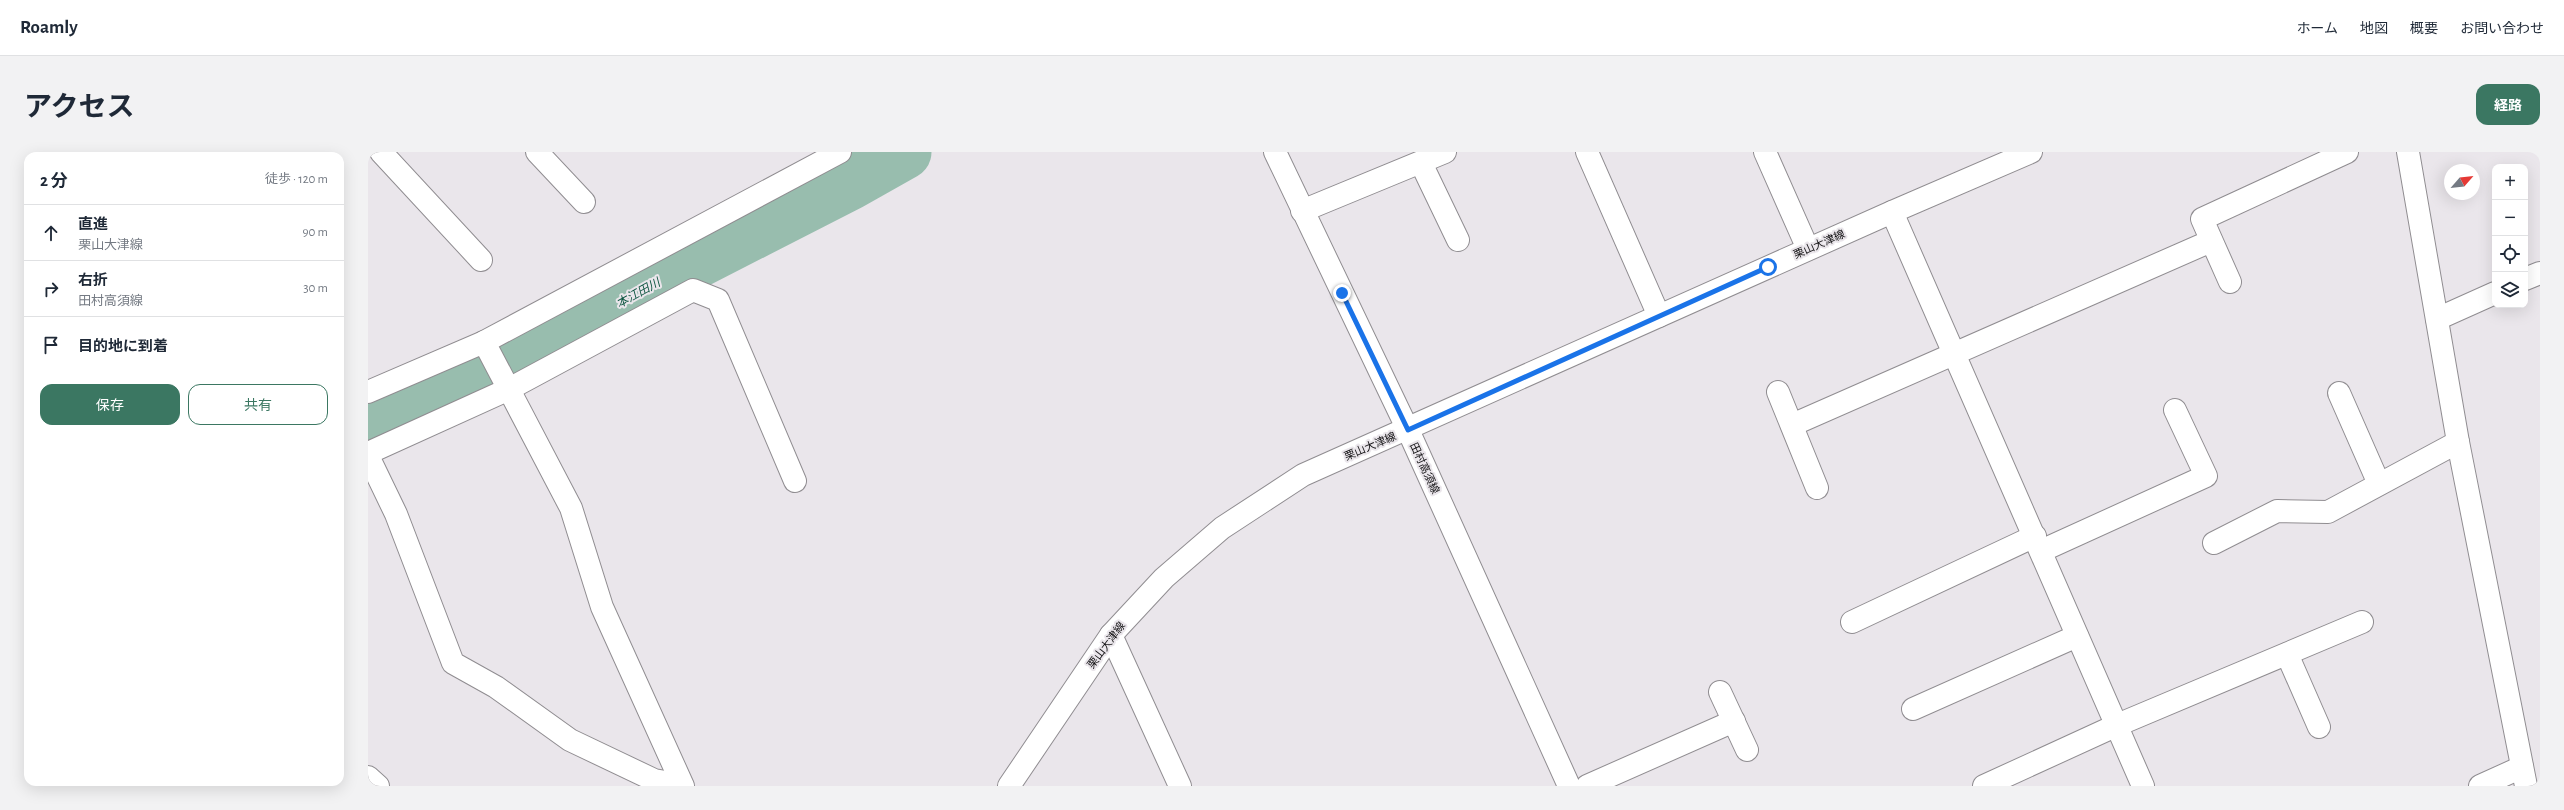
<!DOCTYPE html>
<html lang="ja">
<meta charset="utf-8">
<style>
body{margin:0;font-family:"Alegreya Sans","Noto Sans JP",sans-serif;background:#f2f2f3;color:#1f2937}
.controls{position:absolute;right:12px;top:12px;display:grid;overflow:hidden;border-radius:8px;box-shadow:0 4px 16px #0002}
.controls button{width:36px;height:36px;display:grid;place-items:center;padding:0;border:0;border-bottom:1px solid #e0e1e3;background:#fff;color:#1f2937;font:20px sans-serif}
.compass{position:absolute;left:2076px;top:12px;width:36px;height:36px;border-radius:50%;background:#fff;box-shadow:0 4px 16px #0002;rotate:62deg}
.stop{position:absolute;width:12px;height:12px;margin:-9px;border:3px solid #1a73e8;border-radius:50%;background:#fff}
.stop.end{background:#1a73e8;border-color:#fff;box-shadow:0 1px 4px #0008}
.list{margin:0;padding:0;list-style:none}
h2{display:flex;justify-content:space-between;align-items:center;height:52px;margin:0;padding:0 16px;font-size:17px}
h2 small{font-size:13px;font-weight:400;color:#747a83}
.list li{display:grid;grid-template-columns:26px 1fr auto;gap:12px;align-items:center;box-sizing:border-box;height:56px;padding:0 16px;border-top:1px solid #e0e1e3}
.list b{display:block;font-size:15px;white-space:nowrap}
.list p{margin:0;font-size:13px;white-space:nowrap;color:#747a83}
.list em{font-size:13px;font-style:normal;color:#747a83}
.actions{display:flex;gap:8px;padding:12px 16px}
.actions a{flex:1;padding:9px 0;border:1px solid #3b7762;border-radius:12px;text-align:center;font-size:14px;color:#3b7762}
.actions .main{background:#3b7762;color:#fff}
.icon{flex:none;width:22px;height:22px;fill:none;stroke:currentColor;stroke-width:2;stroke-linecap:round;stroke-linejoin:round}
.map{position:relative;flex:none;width:2172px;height:634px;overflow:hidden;border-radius:12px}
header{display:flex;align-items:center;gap:24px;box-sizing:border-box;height:56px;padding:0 20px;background:#fff;border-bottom:1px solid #e0e1e3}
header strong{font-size:19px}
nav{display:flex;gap:22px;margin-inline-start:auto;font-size:14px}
.intro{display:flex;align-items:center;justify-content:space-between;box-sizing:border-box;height:96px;padding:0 24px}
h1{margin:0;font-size:28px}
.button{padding:10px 18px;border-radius:12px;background:#3b7762;color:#fff;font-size:14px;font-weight:700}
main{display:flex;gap:24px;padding:0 24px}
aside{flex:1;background:#fff;border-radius:12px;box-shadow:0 4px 16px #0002}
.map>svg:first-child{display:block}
</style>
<header>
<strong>Roamly</strong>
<nav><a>ホーム</a><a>地図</a><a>概要</a><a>お問い合わせ</a></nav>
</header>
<div class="intro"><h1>アクセス</h1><a class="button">経路</a></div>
<main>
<aside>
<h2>2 分<small>徒歩 · 120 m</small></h2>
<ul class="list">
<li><svg class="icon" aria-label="ahead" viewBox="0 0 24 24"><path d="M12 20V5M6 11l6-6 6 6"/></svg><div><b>直進</b><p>栗山大津線</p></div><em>90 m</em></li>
<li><svg class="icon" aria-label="right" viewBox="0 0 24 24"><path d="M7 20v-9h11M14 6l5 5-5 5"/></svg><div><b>右折</b><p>田村高須線</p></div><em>30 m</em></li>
<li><svg class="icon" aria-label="arrive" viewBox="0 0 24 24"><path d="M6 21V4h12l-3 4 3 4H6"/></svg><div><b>目的地に到着</b></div></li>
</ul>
<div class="actions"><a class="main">保存</a><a>共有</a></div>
</aside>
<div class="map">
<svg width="2172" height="634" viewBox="0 0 2172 634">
<rect width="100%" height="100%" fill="#eae6eb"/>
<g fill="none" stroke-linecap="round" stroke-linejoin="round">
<path stroke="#98bdae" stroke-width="55" d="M0 274 175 194 307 120 481 31 536 0"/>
<g stroke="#908d91" stroke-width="24">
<g id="minor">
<path d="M13 0 113 108"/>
<path d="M169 0 216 50"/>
<path d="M1219 0 1291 164"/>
<path d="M1397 0 1440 97"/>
<path d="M2040 0 2090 290 2158 634"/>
<path d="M1053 11 1090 88"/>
<path d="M934 59 1077 0"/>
<path d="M1524 60 1775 634"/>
<path d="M2157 127 2172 121"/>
<path d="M1862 130 1834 67 1979 0"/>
<path d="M2069 167 2127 141"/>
<path d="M116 190 203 356 234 455 315 634"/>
<path d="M0 240 116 190 472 0"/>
<path d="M1410 240 1449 336"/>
<path d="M1971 241 2011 332"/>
<path d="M1424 273 1843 89"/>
<path d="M0 301 141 237 325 138 350 148 427 329"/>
<path d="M0 304 28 362 85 511 128 535 202 588 286 628 314 633"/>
<path d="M1846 391 1909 359 1960 360 2090 290"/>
<path d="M1673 399 1838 324 1807 258"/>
<path d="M1484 470 1667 384"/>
<path d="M743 483 812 634"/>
<path d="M1919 502 1951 575"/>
<path d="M1352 540 1379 598"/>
<path d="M1545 557 1709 484"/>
<path d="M0 625 10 634"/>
<path d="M1219 634 1366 569"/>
<path d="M1616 634 1747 574 1994 470"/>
<path d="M2112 634 2154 615"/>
</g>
</g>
<g stroke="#908d91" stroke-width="24">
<g id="major">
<path d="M907 0 1040 278 1201 634"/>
<path d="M641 634 743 483 796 426 854 376 935 323 1524 60 1663 0"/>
</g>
</g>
<use href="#minor" stroke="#fff" stroke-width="22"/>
<use href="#major" stroke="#fff" stroke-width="22"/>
</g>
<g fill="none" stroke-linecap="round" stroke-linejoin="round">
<path stroke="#1a73e8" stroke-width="5" d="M974 141 1040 278 1400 115"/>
</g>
<g text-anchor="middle" stroke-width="4" stroke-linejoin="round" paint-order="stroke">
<g font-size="11" fill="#131214" stroke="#eae6eb">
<text transform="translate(1451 92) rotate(-24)" y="4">栗山大津線</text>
<text transform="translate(1002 294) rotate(-23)" y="4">栗山大津線</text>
<text transform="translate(1057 316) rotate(65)" y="4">田村高須線</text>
<text transform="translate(738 493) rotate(-53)" y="4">栗山大津線</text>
</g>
<g font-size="12" font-style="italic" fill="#0d5540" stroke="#eae6eb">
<text transform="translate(270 141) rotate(-29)" y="4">本江田川</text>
</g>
</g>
</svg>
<div class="controls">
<button>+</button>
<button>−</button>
<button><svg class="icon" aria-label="locate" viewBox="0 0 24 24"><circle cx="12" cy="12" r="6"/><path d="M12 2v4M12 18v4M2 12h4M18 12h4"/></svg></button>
<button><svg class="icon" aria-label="layers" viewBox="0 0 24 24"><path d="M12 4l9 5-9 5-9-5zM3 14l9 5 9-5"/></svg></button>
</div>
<svg class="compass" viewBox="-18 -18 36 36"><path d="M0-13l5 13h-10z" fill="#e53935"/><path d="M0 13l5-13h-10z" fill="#747a83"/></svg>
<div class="stop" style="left:1400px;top:115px"></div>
<div class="stop end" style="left:974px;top:141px"></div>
</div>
</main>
